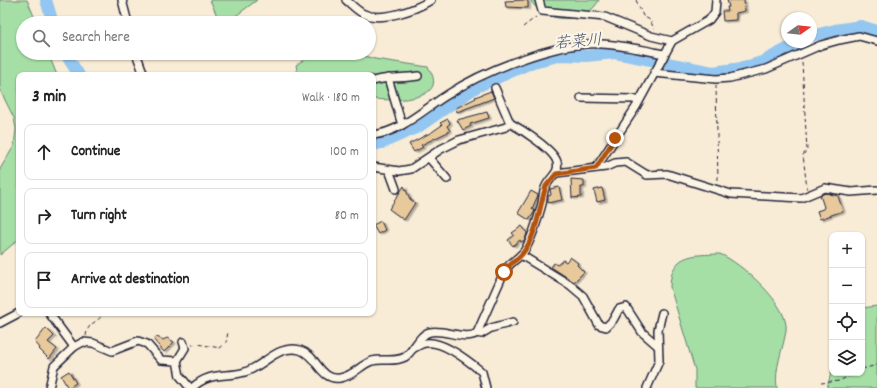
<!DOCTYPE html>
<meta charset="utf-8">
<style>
body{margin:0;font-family:Dekko,"Klee One",sans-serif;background:#f2f2f2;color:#222}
.controls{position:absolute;right:12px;bottom:12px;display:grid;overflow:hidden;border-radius:8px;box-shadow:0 1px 3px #0004}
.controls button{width:36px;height:36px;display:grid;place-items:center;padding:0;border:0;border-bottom:1px solid #e0e0e0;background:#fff;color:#222;font:20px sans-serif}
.compass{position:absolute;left:781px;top:12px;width:36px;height:36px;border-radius:50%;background:#fff;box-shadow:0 1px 3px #0004;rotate:75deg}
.stop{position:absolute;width:12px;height:12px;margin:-9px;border:3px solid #b45309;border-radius:50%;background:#fff}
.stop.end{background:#b45309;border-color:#fff;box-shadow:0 1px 4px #0008}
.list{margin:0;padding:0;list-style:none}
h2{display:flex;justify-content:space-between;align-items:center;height:52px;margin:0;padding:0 16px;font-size:17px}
h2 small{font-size:13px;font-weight:400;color:#767676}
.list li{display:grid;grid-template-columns:26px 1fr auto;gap:12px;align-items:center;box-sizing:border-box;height:56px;margin:0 8px 8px;padding:0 8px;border:1px solid #e0e0e0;border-radius:8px}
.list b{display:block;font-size:15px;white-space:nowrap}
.list em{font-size:13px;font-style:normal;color:#767676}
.icon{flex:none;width:22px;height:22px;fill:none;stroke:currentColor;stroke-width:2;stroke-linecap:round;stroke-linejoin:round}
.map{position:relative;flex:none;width:877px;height:388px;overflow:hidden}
.search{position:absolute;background:#fff;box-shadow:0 1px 3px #0004;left:16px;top:16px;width:360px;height:44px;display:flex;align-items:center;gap:10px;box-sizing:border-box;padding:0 14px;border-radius:22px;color:#767676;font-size:15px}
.panel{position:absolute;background:#fff;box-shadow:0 1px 3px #0004;left:16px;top:72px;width:360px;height:244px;border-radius:8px}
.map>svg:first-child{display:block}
</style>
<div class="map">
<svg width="877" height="388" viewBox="0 0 877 388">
<defs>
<filter id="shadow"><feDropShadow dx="2.5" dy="1.5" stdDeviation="0" flood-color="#0004"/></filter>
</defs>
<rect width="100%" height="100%" fill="#f8ecd6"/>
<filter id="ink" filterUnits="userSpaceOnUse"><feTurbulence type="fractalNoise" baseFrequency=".025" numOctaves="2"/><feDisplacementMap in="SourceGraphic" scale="8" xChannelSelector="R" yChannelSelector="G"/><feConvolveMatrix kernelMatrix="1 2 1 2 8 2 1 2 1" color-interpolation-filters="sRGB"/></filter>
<g filter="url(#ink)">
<g fill="#a5dfa5" stroke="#648070">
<path d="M0 0H27L37 23H23V53H48L57 75H19V239L0 255V169L14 146 16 129 14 118 0 90Z"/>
<path d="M210 0H257L233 18 223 21 218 18Z"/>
<path d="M530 0H599C588 21 560 23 541 12 537 9 533 4 530 0Z"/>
<path d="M314 53H354L375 59 428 67C452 102 392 101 373 99V75H298L296 65Z"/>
<path d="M720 254C741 263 790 305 786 331 783 350 774 368 777 388H695V370L670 287C671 253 693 255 720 254Z"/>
<path d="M877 306V388H827L832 369V373H862V308Z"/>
</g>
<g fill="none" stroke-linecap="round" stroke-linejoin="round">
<g stroke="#93c6f0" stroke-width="12">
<path d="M46 0 53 23"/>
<path d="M811 36 835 30 861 26 877 31"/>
<path d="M65 53 79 75"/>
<path d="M373 145 382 143 418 127 476 87 533 62 563 55 586 56 615 53 713 72 742 68 762 62 800 42"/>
</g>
</g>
<g fill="#e8c99b" stroke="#22223b" filter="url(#shadow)">
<path d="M525 0 528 1V8L506 7 505 1Z"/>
<path d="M727 0H744L745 11 736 13V20L723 21 722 11H728L727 7H729Z"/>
<path d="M491 91 494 98 457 112 456 108 476 98 475 97Z"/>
<path d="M487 112 489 118 470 124 471 126 463 130 457 120Z"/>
<path d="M448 119 450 123 447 126 450 131 421 145 423 147 414 152 409 144 432 132 442 125 440 123Z"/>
<path d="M571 179 584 180V187H581V197L572 198Z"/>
<path d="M404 186 410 199 415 203 404 220 389 209Z"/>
<path d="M559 187 562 200 548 203V196L551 195 550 189Z"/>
<path d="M602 188 605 200 597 202 594 190Z"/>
<path d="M531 191 538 195 532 209 535 211 529 220 518 213Z"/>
<path d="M826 193 838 196 843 211 820 219 817 211 823 209 824 207 820 195Z"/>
<path d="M381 221 385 230 378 234 373 225Z"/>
<path d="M522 226 527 233 525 240 521 242 520 240 513 246 508 240 514 235 512 233Z"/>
<path d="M570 257 578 263 577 265 584 272 574 282 551 267 554 263 557 265 563 260 566 262Z"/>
<path d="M46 328 54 336 48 342 57 349 49 359 39 349 40 348 35 342Z"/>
<path d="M157 337 163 340 167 338 174 342 164 352 153 339Z"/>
<path d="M69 371 76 383 68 388 61 376Z"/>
</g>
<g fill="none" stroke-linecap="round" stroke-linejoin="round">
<g stroke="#22223b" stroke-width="10">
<g id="minor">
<path d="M122 0 128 23"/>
<path d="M346 0C351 4 357 11 364 14 382 22 415 10 431 0"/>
<path d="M539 0 542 11 605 17 651 36 672 41"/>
<path d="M136 53 144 75"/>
<path d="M654 73 716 79 730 78 766 69 821 45 839 40 859 36 877 41"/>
<path d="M388 78 402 125"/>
<path d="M373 81C387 76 403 79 418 76"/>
<path d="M495 88 510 123"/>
<path d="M581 98 633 99 639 101"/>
<path d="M373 135C401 132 424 109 447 95 483 71 558 41 601 44 622 45 644 50 664 54"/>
<path d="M429 158 447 179"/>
<path d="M596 168 636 107 672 41 709 20 715 12 716 0"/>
<path d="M389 170 396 189"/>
<path d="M556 173 606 167 615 163 626 162 647 175 667 174 731 194 801 198 825 188 851 192 877 190"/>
<path d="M521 255 570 285 583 296 599 325 606 327 613 320 619 309 626 307 642 332 658 346"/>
<path d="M49 313 74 347"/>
<path d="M0 323 19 313"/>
<path d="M477 333 481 334 491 328 513 322"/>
<path d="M414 348C418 346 422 343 426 343 442 340 470 362 482 372L486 388"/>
<path d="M177 361 185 348 183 342"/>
<path d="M49 388 54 366 74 347 83 342 93 343 112 351 138 341 147 344 161 360 177 361 180 376 190 388"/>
<path d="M192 388C210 371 225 378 245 372 264 366 278 344 300 350 317 355 320 381 340 378 354 376 360 365 372 361 383 358 394 363 405 357 414 351 419 334 430 332 445 329 466 341 477 333L504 272C509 262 519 259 525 250 533 236 538 219 542 204 543 198 543 191 546 186 550 177 560 173 557 162 554 150 521 129 510 123L506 127 459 140 441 149 411 169 399 171 373 167"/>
<path d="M647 388 659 361 658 330 662 313"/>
</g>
</g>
<g stroke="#22223b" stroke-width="1" stroke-dasharray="4 3" stroke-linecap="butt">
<path d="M636 0 643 16 650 20 654 29"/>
<path d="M523 27 536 17"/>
<path d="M802 62 807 150 803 155 807 189"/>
<path d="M716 85 718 182"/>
<path d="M86 336C88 321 97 324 104 313"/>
<path d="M192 345 198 344 220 348 226 343 228 332"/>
<path d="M862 369 877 365"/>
<path d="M821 383 839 381 855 373"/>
</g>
<use href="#minor" stroke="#fcf5e5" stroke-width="7"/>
</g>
</g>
<g fill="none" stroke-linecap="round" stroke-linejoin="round" filter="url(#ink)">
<path stroke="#b45309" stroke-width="5" d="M504 272C509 264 516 261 522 254 537 236 539 208 546 186L556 174 596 168 615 138"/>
</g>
<g text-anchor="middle" stroke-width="4" stroke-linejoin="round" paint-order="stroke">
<g font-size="16" font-style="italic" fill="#445371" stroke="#fcf5e5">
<text transform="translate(578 40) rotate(-5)" y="6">若菜川</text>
</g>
</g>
</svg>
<div class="controls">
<button>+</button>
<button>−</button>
<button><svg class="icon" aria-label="locate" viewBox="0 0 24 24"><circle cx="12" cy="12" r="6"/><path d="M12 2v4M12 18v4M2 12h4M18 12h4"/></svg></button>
<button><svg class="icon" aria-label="layers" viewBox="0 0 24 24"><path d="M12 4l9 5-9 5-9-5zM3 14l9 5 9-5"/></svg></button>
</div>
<svg class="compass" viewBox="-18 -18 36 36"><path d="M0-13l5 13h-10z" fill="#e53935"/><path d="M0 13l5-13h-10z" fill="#767676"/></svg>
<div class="stop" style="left:504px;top:272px"></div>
<div class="stop end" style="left:615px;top:138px"></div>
<div class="search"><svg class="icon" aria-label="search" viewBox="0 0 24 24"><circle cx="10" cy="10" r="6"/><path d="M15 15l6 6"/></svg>Search here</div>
<section class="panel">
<h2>3 min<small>Walk · 180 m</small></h2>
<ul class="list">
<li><svg class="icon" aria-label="ahead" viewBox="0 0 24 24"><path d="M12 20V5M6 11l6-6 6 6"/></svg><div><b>Continue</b></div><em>100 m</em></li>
<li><svg class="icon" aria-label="right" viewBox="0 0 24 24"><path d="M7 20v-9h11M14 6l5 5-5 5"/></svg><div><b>Turn right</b></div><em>80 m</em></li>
<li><svg class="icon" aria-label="arrive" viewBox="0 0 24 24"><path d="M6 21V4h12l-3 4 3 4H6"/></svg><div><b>Arrive at destination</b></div></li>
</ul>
</section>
</div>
